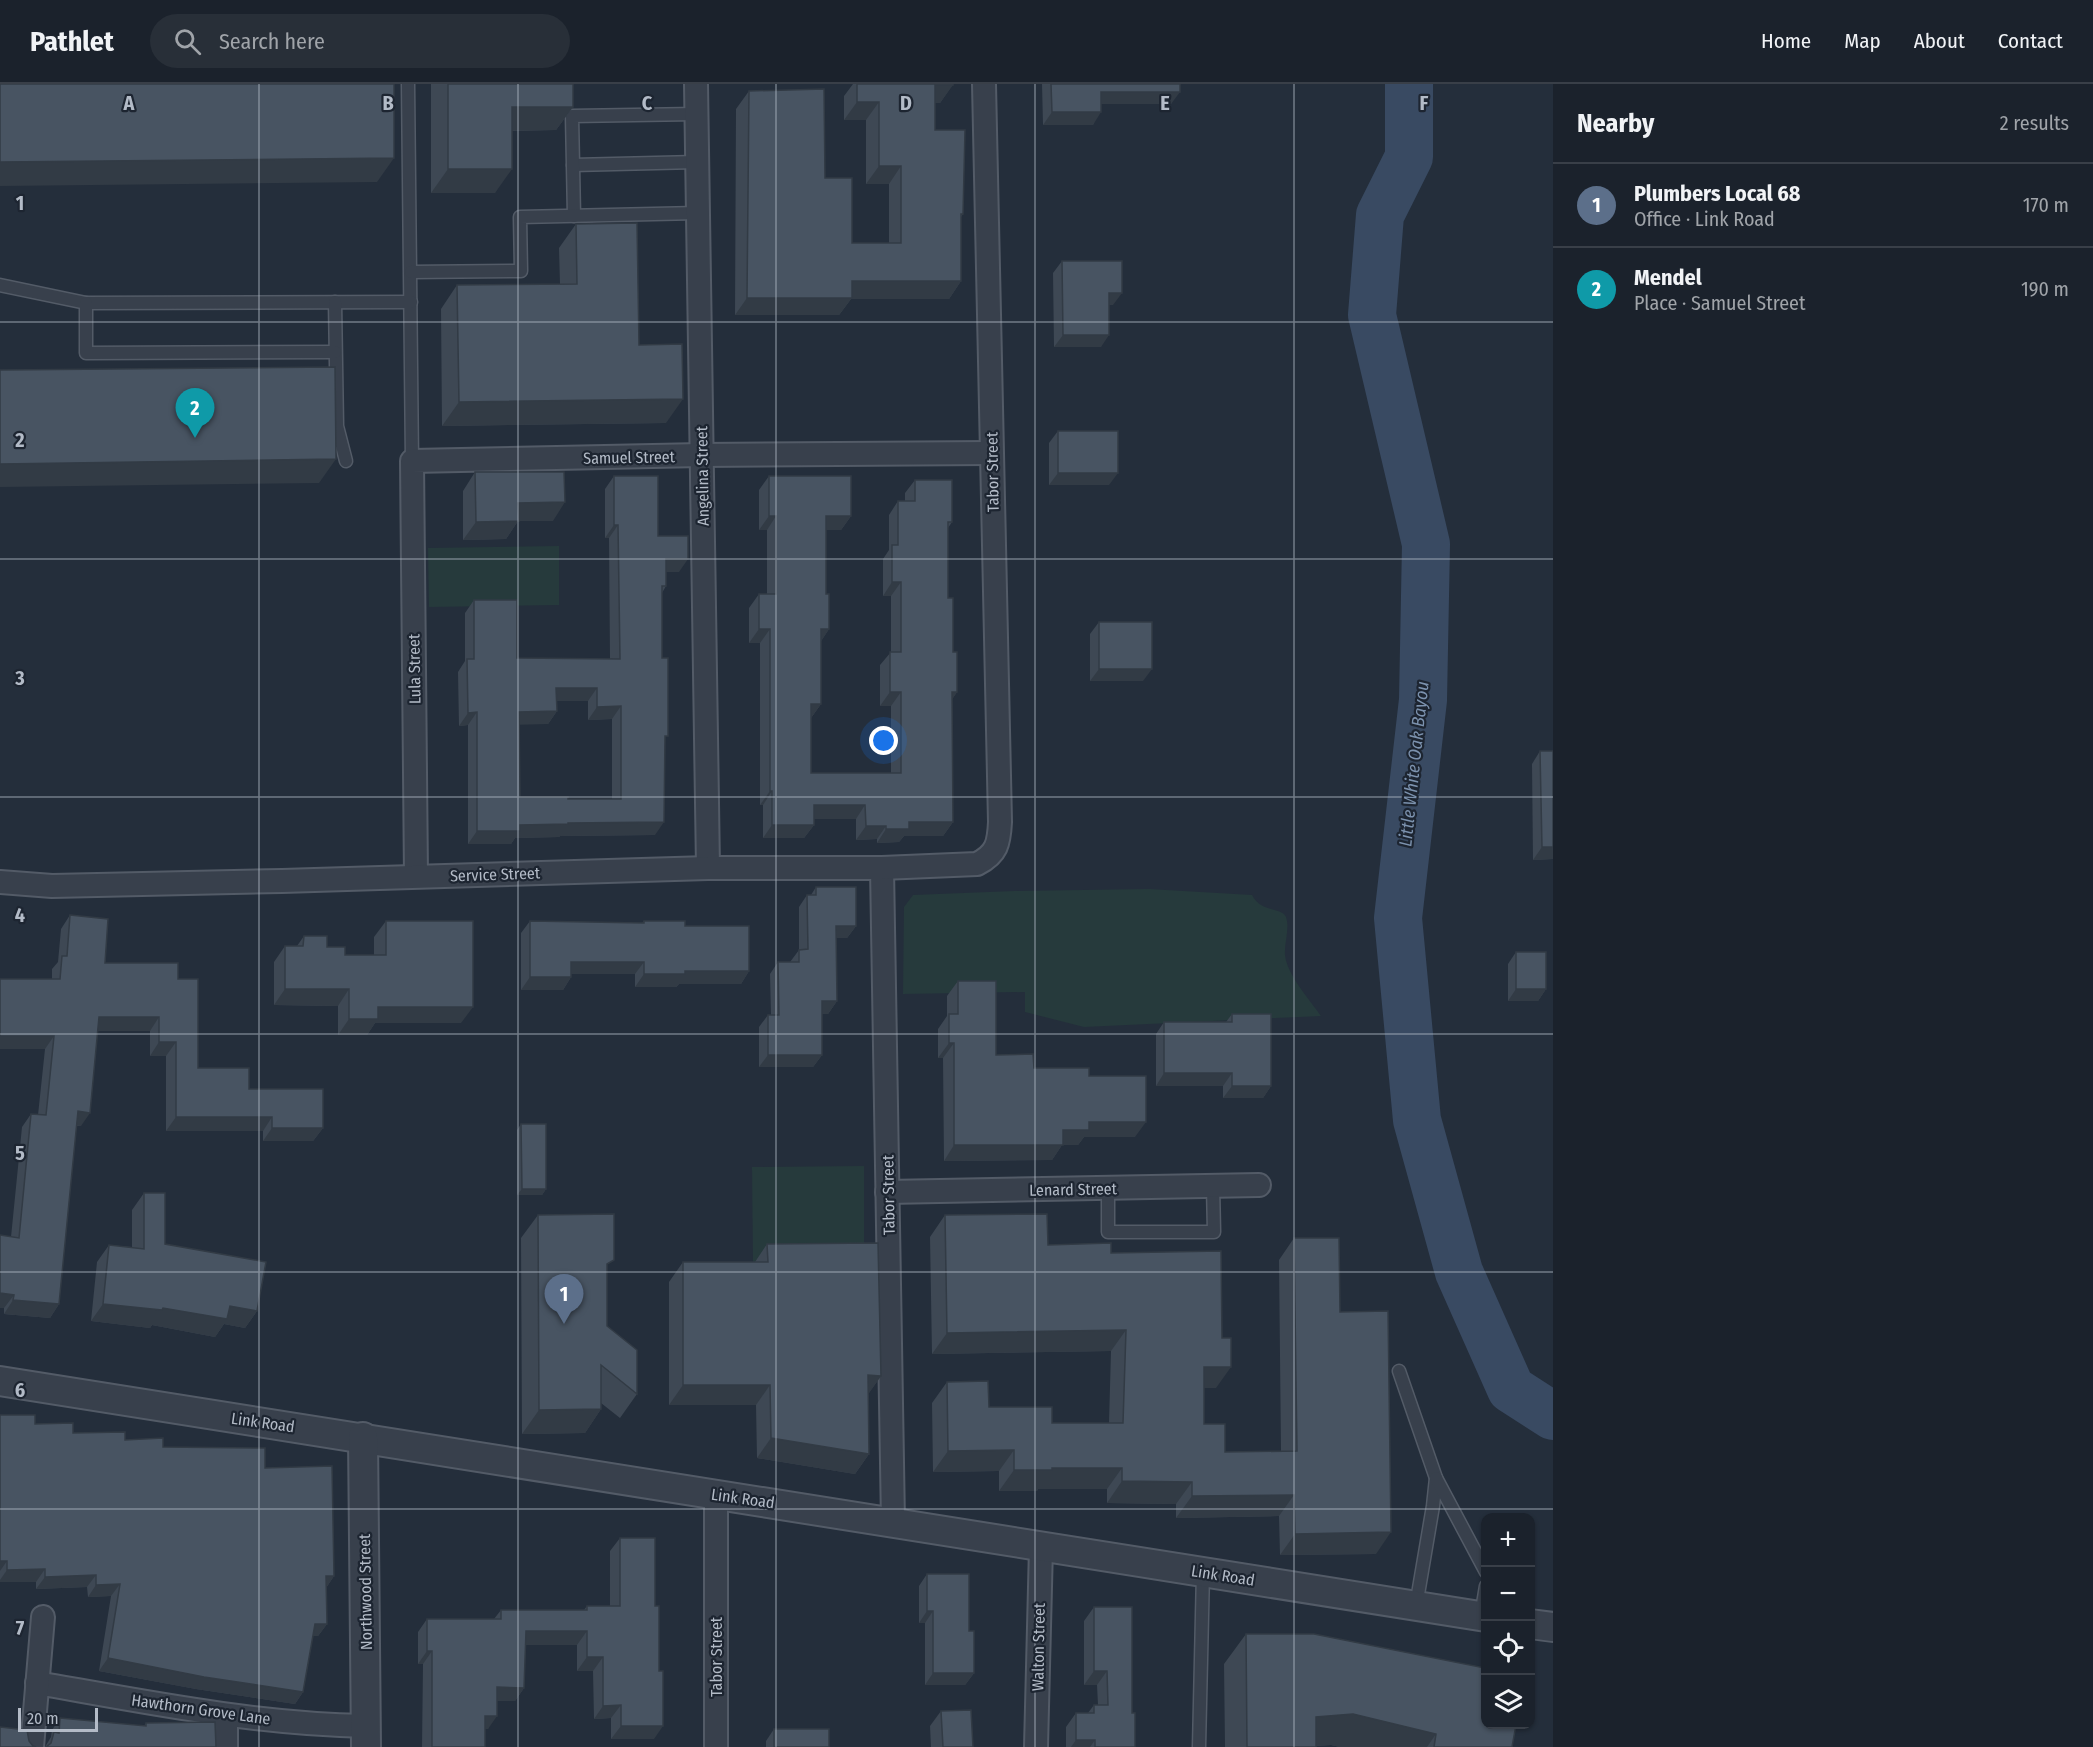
<!DOCTYPE html>
<meta charset="utf-8">
<style>
body{margin:0;font-family:"Fira Sans Condensed",sans-serif;background:#282f38;color:#f1f3f6}
.controls{position:absolute;right:18px;bottom:18px;display:grid;overflow:hidden;border-radius:12px;box-shadow:0 2px 4px #0004}
.controls button{width:54px;height:54px;display:grid;place-items:center;padding:0;border:0;border-bottom:2px solid #393f48;background:#1b222c;color:#f1f3f6;font:30px sans-serif}
.scale{position:absolute;left:18px;bottom:15px;width:80px;box-sizing:border-box;padding-left:6px;border:3px solid #b3bbc7;border-top:0;font-size:16px;line-height:21px;white-space:nowrap;color:#b3bbc7;-webkit-text-stroke:4px #1d2531;paint-order:stroke}
.you{position:absolute;left:884px;top:657px;width:21px;height:21px;margin:-15px;border:4px solid #fff;border-radius:50%;background:#1a73e8;box-shadow:0 0 0 9px #1a73e833}
.badge{display:grid;place-items:center;width:39px;height:39px;border-radius:50%;background:#8cb6f3;color:#fff;font-size:20px;font-weight:700}
.pin{position:absolute;translate:-50% -50px;filter:drop-shadow(0 2px 3px #0008)}
.pin::after{content:'';position:absolute;top:32px;width:21px;height:18px;background:inherit;clip-path:polygon(0 0,100% 0,50% 100%)}
.list{margin:0;padding:0;list-style:none}
h2{display:flex;justify-content:space-between;align-items:center;height:78px;margin:0;padding:0 24px;font-size:26px}
h2 small{font-size:20px;font-weight:400;color:#a0a4a9}
.list li{display:grid;grid-template-columns:39px 1fr auto;gap:18px;align-items:center;box-sizing:border-box;height:84px;padding:0 24px;border-top:2px solid #393f48}
.list b{display:block;font-size:22px;white-space:nowrap}
.list p{margin:0;font-size:20px;white-space:nowrap;color:#a0a4a9}
.list em{font-size:20px;font-style:normal;color:#a0a4a9}
.icon{flex:none;width:33px;height:33px;fill:none;stroke:currentColor;stroke-width:2;stroke-linecap:round;stroke-linejoin:round}
.map{position:relative;flex:none;width:1553px;height:1663px;overflow:hidden}
header{display:flex;align-items:center;gap:36px;box-sizing:border-box;height:84px;padding:0 30px;background:#1b222c;border-bottom:2px solid #393f48}
header strong{font-size:28px}
nav{display:flex;gap:33px;margin-inline-start:auto;font-size:21px}
.search{width:420px;height:54px;background:#282f38;display:flex;align-items:center;gap:15px;box-sizing:border-box;padding:0 21px;border-radius:33px;color:#a0a4a9;font-size:22px}
main{display:flex}
aside{flex:1;background:#1b222c}
.map>svg:first-child{display:block}
</style>
<header>
<strong>Pathlet</strong>
<div class="search"><svg class="icon" aria-label="search" viewBox="0 0 24 24"><circle cx="10" cy="10" r="6"/><path d="M15 15l6 6"/></svg>Search here</div>
<nav><a>Home</a><a>Map</a><a>About</a><a>Contact</a></nav>
</header>
<main>
<div class="map">
<svg width="1553" height="1663" viewBox="0 0 1553 1663">
<rect width="100%" height="100%" fill="#242e3b"/>
<g fill="#263a3c">
<path d="M559 462V521L429 523 428 464Z"/>
<path d="M1149 805 1252 811C1261 829 1282 823 1286 833 1290 844 1284 860 1285 871 1287 891 1310 916 1321 932L1084 943 1025 928V908L903 910 904 823 913 811 1014 807Z"/>
<path d="M864 1082V1179L753 1180 752 1083Z"/>
</g>
<g fill="none" stroke-linecap="round" stroke-linejoin="round">
<path stroke="#394a62" stroke-width="48" d="M1409 0V73L1380 131 1372 231 1426 460 1423 616 1398 834 1417 1036 1459 1188 1511 1305 1553 1332"/>
<g stroke="#535b67" stroke-width="15">
<g id="service">
<path d="M408 0 412 377"/>
<path d="M573 81 697 78"/>
<path d="M574 132 572 32 696 30"/>
<path d="M411 188 521 187 520 133 698 129"/>
<path d="M0 201 86 219 411 218"/>
<path d="M335 218 337 342 346 377"/>
<path d="M86 219V269L335 268"/>
<path d="M1108 1104V1148H1214L1213 1102"/>
<path d="M1399 1287 1436 1394 1433 1422 1416 1522"/>
<path d="M1436 1394 1486 1488"/>
<path d="M1481 1532 1486 1502"/>
<path d="M1199 1663 1203 1488"/>
</g>
</g>
<g stroke="#535b67" stroke-width="26">
<g id="minor">
<path d="M696 0 708 784"/>
<path d="M882 784 893 1438"/>
<path d="M416 792 412 377 701 371 991 369"/>
<path d="M0 798 52 802 282 797 708 784H882L977 780C997 770 999 759 1000 738L984 0"/>
<path d="M887 1108 1259 1101"/>
<path d="M716 1411V1663"/>
<path d="M37 1599C146 1618 255 1640 366 1642"/>
<path d="M226 1631V1663"/>
<path d="M32 1663 43 1533"/>
<path d="M1036 1663 1041 1463"/>
</g>
</g>
<g stroke="#535b67" stroke-width="32">
<g id="tertiary">
<path d="M0 1297 1486 1533"/>
<path d="M363 1353 366 1663"/>
<path d="M1530 1540 1553 1543"/>
</g>
</g>
<use href="#service" stroke="#38404c" stroke-width="12"/>
<use href="#minor" stroke="#38404c" stroke-width="22"/>
<use href="#tertiary" stroke="#38404c" stroke-width="28"/>
</g>
<g fill="#3e4854" fill-rule="evenodd">
<path d="M431 0H573V23L556 46 512 47 495 109H431Z"/>
<path d="M853 0H953L940 19H935V46L963 130 961 133V197L949 215H851L839 231H735L736 25 749 7 825 94 852 159H889V100H866V36H844V12Z"/>
<path d="M1042 0H1180L1171 20H1101L1093 41H1043Z"/>
<path d="M576 140 639 261 666 339 442 342 441 225 457 201 560 200 559 164Z"/>
<path d="M1062 177 1113 221H1109L1101 263H1054L1053 189Z"/>
<path d="M1058 347 1109 401H1049V359Z"/>
<path d="M475 388 553 437H518L506 455 463 456V407Z"/>
<path d="M614 392 658 452 679 488H666V502L662 509V574L665 656 655 751 560 752 559 753 515 754 511 760H468V641L459 642 458 588 465 577V529L474 516 517 574 610 575 609 454H605V405ZM557 617H588V636L612 635V715H568L520 713 519 640H548L557 627Z"/>
<path d="M769 392 851 432 841 446H826V510L829 545 821 557V620L811 634V689H891V622H880V581L891 568V512H883V475L889 466V431L898 417H905V409L915 396 952 438 948 444V514L957 608 952 615 953 738 943 752H904L899 758 877 759V755L856 756V735H814V741L804 754H763V721H760V559H749V524L759 510H767V446H759V406Z"/>
<path d="M1099 538 1143 597H1090V550Z"/>
<path d="M1540 667 1553 775 1533 776 1532 680Z"/>
<path d="M816 803 856 842 847 854H836L837 917 828 930H822V971L813 983H759V943L768 931H771L770 890 778 878H790L799 866V823L807 811H811Z"/>
<path d="M70 831 105 879 178 895 198 984 249 1005 323 1044 313 1057H263V1047H166V972H150V947H98L81 1042H76L59 1220 50 1234 4 1230V1224H0V1151L11 1153 22 1043 31 1030 38 1031 45 965H0L52 895V885L58 878 61 845Z"/>
<path d="M386 837 461 939H375L367 951H338V922L274 921V878L285 862H297L304 852 345 871H374V853Z"/>
<path d="M530 837 642 839 644 837 685 842 749 887 741 900H679L676 903H635V890H571V893L563 906H521V849Z"/>
<path d="M1516 868 1546 905 1538 917H1508V880Z"/>
<path d="M958 897 996 971 1034 984 1089 992 1135 1053H1084L1078 1061H1062L1052 1076 944 1077 943 974H938V945L947 932V912Z"/>
<path d="M1232 930 1271 1002 1263 1014H1223V1002H1156V950L1164 938H1226Z"/>
<path d="M521 1040 546 1105 542 1111H517V1046Z"/>
<path d="M144 1109 165 1160 257 1227 245 1244 224 1240 215 1253 152 1241 150 1244 91 1237 97 1178 109 1161 132 1163V1126Z"/>
<path d="M538 1131 607 1185V1242L637 1310 620 1334 601 1319V1325L585 1349 522 1350 521 1154Z"/>
<path d="M945 1131 1048 1161 1111 1169 1216 1304H1204V1340L1225 1368 1281 1367 1279 1176 1294 1154 1340 1228 1376 1470 1280 1471 1279 1432 1176 1434V1420L1107 1419V1405H1038L1037 1407H999V1387L933 1388 932 1319 947 1298 989 1323 1052 1339H1109L1111 1267 932 1270 930 1153Z"/>
<path d="M767 1160 881 1292 868 1310 869 1370 855 1390 757 1374 756 1321H669V1198L683 1178H755Z"/>
<path d="M0 1331 73 1349 125 1356 265 1384 334 1492 326 1504 327 1540 318 1552H313L303 1608 295 1620 196 1605 99 1587 111 1512 88 1513 87 1503 36 1505V1498H0Z"/>
<path d="M620 1454 654 1655H611V1634L594 1635 593 1587H577V1561H525L524 1604 515 1617H497L488 1645H485V1663H422L423 1580H418V1548L427 1535H494L501 1526H584L587 1522H610V1467Z"/>
<path d="M927 1490 969 1547 974 1589 965 1601H925V1539H919V1502Z"/>
<path d="M1094 1523 1132 1629 1135 1663H1066V1643L1076 1629H1088L1094 1621H1098L1097 1601H1084V1537Z"/>
<path d="M1246 1550 1512 1663H1340L1331 1661 1316 1662V1663H1225L1224 1580Z"/>
<path d="M941 1627 973 1663H931L930 1642Z"/>
<path d="M60 1634 144 1642 146 1639 216 1663H45L51 1653 52 1646Z"/>
<path d="M774 1645 829 1663H766V1657Z"/>
</g>
<g fill="#323b45">
<path d="M935 1H953L940 19H923Z"/>
<path d="M1101 8H1180L1171 20H1093Z"/>
<path d="M857 18H879L866 36H844Z"/>
<path d="M512 23H573L556 46 495 47Z"/>
<path d="M1052 28H1101L1093 41H1043Z"/>
<path d="M394 74 377 98 0 102V78Z"/>
<path d="M879 82H901L889 100H866Z"/>
<path d="M448 85H512L495 109H431Z"/>
<path d="M852 197H961L949 215H851L839 231H735L747 214Z"/>
<path d="M1109 209H1122L1113 221H1101Z"/>
<path d="M1063 251H1109L1101 263H1054Z"/>
<path d="M683 315 666 339 442 342 459 318Z"/>
<path d="M336 375 319 399 0 403V380Z"/>
<path d="M1058 389H1118L1109 401H1049Z"/>
<path d="M565 418 553 437H518L506 455 463 456 476 438 518 419Z"/>
<path d="M769 432H776L767 446H759Z"/>
<path d="M826 432H851L841 446H816Z"/>
<path d="M614 441H618L609 454H605Z"/>
<path d="M666 475H688L679 488H657Z"/>
<path d="M892 498H901L891 512H883Z"/>
<path d="M759 545H770L760 559H749Z"/>
<path d="M821 545H829L820 559Z"/>
<path d="M1099 585H1152L1143 597H1090Z"/>
<path d="M556 604H597L588 617H547Z"/>
<path d="M890 608H901L891 622H880Z"/>
<path d="M952 608H957L948 622Z"/>
<path d="M811 620H821L811 634Z"/>
<path d="M621 622 612 635 588 636 597 623Z"/>
<path d="M557 627 548 640 510 641 519 628Z"/>
<path d="M477 628 468 641 459 642 468 629Z"/>
<path d="M770 707H772L763 721H760Z"/>
<path d="M814 721H865L856 735H804Z"/>
<path d="M664 738 655 751 560 752 559 753 515 754 511 760H468L477 747 520 741 568 739Z"/>
<path d="M909 738H953L943 752H904L899 758 877 759 886 745Z"/>
<path d="M772 741H814L804 754H763Z"/>
<path d="M866 742H886L877 755 856 756Z"/>
<path d="M1542 763H1553V775L1533 776Z"/>
<path d="M836 842H856L847 854H827Z"/>
<path d="M571 878H644L635 890H563Z"/>
<path d="M685 887H749L741 900H679L676 903H635L644 890Z"/>
<path d="M530 893H571L563 906H521Z"/>
<path d="M285 905H349L338 922 274 921Z"/>
<path d="M1516 905H1546L1538 917H1508Z"/>
<path d="M822 917H837L828 930H813Z"/>
<path d="M378 923H473L461 939H375L367 951H338L349 935Z"/>
<path d="M99 933H159L150 947H90Z"/>
<path d="M0 952H54L45 965H0Z"/>
<path d="M159 958H176L166 972H150Z"/>
<path d="M949 959H954L943 974H938Z"/>
<path d="M768 971H822L813 983H759Z"/>
<path d="M1164 989H1232L1223 1002H1156Z"/>
<path d="M1232 1002H1271L1263 1014H1223Z"/>
<path d="M78 1027 90 1029 81 1042 68 1041Z"/>
<path d="M176 1033H272L263 1047H166Z"/>
<path d="M1089 1038H1146L1135 1053H1084L1078 1061H1062L1052 1076 944 1077 954 1061 1063 1046Z"/>
<path d="M272 1044H323L313 1057H263Z"/>
<path d="M522 1105H546L542 1111H517Z"/>
<path d="M0 1209 14 1211 4 1224H0Z"/>
<path d="M13 1216 59 1220 50 1234 4 1230Z"/>
<path d="M103 1220 163 1224 230 1222 257 1227 245 1244 224 1240 215 1253 152 1241 150 1244 91 1237Z"/>
<path d="M1126 1246 1111 1267 932 1270 947 1249Z"/>
<path d="M1204 1283H1231L1216 1304H1189Z"/>
<path d="M868 1291 881 1292 867 1312Z"/>
<path d="M683 1301H770L756 1321H669Z"/>
<path d="M601 1325 585 1349 522 1350 539 1326Z"/>
<path d="M771 1354 869 1370 855 1390 757 1374Z"/>
<path d="M1014 1366 999 1387 933 1388 948 1367Z"/>
<path d="M1052 1384H1122L1107 1405H1038L1037 1407H999L1014 1386Z"/>
<path d="M1122 1397 1192 1398 1176 1420 1107 1419Z"/>
<path d="M1294 1411 1279 1432 1176 1434 1192 1412Z"/>
<path d="M1391 1448 1376 1470 1280 1471 1295 1450Z"/>
<path d="M0 1477H7L0 1487Z"/>
<path d="M45 1485 36 1498H0V1496L7 1486Z"/>
<path d="M96 1491 87 1503 36 1505 45 1493Z"/>
<path d="M326 1492H334L326 1504Z"/>
<path d="M120 1500 111 1512 88 1513 96 1501Z"/>
<path d="M927 1527H933L925 1539H919Z"/>
<path d="M315 1540H327L318 1552H306Z"/>
<path d="M526 1547H587L577 1561H516Z"/>
<path d="M427 1567H432L423 1580H418Z"/>
<path d="M587 1573H603L593 1587H577Z"/>
<path d="M108 1574 303 1608 295 1620 196 1605 99 1587Z"/>
<path d="M1094 1587H1107L1097 1601H1084Z"/>
<path d="M933 1589H974L965 1601H925Z"/>
<path d="M497 1603 524 1604 515 1617H488Z"/>
<path d="M621 1621 611 1634 594 1635 603 1622Z"/>
<path d="M1353 1630 1436 1650 1427 1663H1340L1331 1661 1295 1663 1316 1633Z"/>
<path d="M485 1632H497L488 1645H476Z"/>
<path d="M621 1642H663L654 1655H611Z"/>
<path d="M1076 1656H1095L1090 1663H1071Z"/>
</g>
<g fill="#485462" stroke="#323b45" stroke-width="1.5" fill-rule="evenodd">
<path d="M0 0H394V74L0 78Z"/>
<path d="M448 0H573V23H512V85H448Z"/>
<path d="M857 0H953V1H935V46H965L963 130H961V197H852V214H747L749 7 824 5 825 94H852V159H901V82H879V18H857Z"/>
<path d="M1051 0H1180V8H1101V28H1052Z"/>
<path d="M637 139 639 261 682 260 683 315 459 318 457 201 577 200 576 140Z"/>
<path d="M1062 177H1122V209H1109V251H1063Z"/>
<path d="M335 283 336 375 0 380V286Z"/>
<rect x="1058" y="347" width="60" height="42"/>
<path d="M475 388H564L565 418 518 419 519 437 476 438Z"/>
<path d="M614 392H658V452H688V475H666V502H662V574H668V652H665L664 738 568 739V740L520 741V747H477V628L468 629 467 575H474V516H517V574L620 575 618 441H614ZM556 604H597V623L621 622V715H568V713H520L519 628 557 627Z"/>
<path d="M769 392H851V432H826V510H829V545H821V620H811V689H901V608H890V568H901V498H892V461H898V417H915V396H952V438H948V514H953V568H957V608H952L953 738H909V745H886V742H866L865 721H814V741H772V707H770V545H759V510H776V432H769Z"/>
<rect x="1099" y="538" width="53" height="47"/>
<path d="M1540 667H1553V763H1542Z"/>
<path d="M816 803H856V842H836L837 917H822V971H768V931H779L778 878H799V866L808 865 807 811H816Z"/>
<path d="M70 831 108 835 105 879H178V895H198V984H249V1005H323V1044H272V1033H176V958H159V933H99L90 1029 78 1027 59 1220 13 1216 14 1211 0 1209V1151L19 1154 31 1030 46 1031 54 952H0V895H60L62 872H67Z"/>
<path d="M386 837H473V923H378V935H349V905H285V862H303L304 852H327V863H345V871H386Z"/>
<path d="M530 837 644 839V837H685V842H749V887H685V890H644V878H571V893H530Z"/>
<rect x="1516" y="868" width="30" height="37"/>
<path d="M958 897H996V971L1033 970 1034 984H1089V992H1146V1038H1089V1046H1063V1061H954V959H949V930H958Z"/>
<path d="M1232 930H1271V1002H1232V989H1164V938H1232Z"/>
<path d="M521 1040H546V1105H522Z"/>
<path d="M144 1109H165V1160L266 1178 257 1227 230 1222 227 1235 163 1224 162 1226 103 1220 109 1161 144 1165Z"/>
<path d="M614 1130V1176L607 1180V1242L637 1266V1310L601 1281V1325L539 1326 538 1131Z"/>
<path d="M1047 1130 1048 1161 1111 1159V1169L1221 1167 1222 1254H1231V1283H1204V1340H1225V1368L1297 1367 1294 1154H1339L1340 1228 1388 1227 1391 1448 1295 1450 1294 1411 1192 1412V1398L1122 1397V1384H1052V1386H1014V1366L948 1367 947 1298 988 1297 989 1323H1052V1339H1123L1126 1246 947 1249 945 1131Z"/>
<path d="M878 1159 881 1292 868 1291 869 1370 771 1354 770 1301H683V1178H768L767 1160Z"/>
<path d="M0 1331H35V1340L73 1339V1349L125 1348V1356L163 1354V1363L265 1364V1384L332 1382 334 1492H326L327 1540H315L303 1608 204 1593 108 1574 120 1500 96 1501V1491L45 1493V1485L7 1486V1477H0Z"/>
<path d="M620 1454H655V1522H659V1587H663V1642H621V1621L603 1622V1573H587V1547H526L524 1604 497 1603V1632H485V1663H432V1567H427V1535H501V1526H587V1522H620Z"/>
<path d="M927 1490H969V1547H974V1589H933V1527H927Z"/>
<path d="M1094 1523H1132V1629H1135V1663H1095V1656H1076V1629H1094V1621H1108L1107 1587H1094Z"/>
<path d="M1246 1550H1314L1485 1584V1641H1516L1512 1663H1434L1436 1650 1353 1630 1316 1633V1663H1247Z"/>
<path d="M971 1626 973 1663H943L941 1627Z"/>
<path d="M60 1634 146 1642V1639L215 1638 216 1663H46L51 1659 54 1648 59 1649Z"/>
<path d="M0 1643 27 1646 29 1657 33 1662 36 1663H0Z"/>
<rect x="774" y="1645" width="55" height="18"/>
</g>
<path fill="none" stroke="#b3bbc7" stroke-width="1.5" stroke-opacity="0.55" d="M259 0V1663M518 0V1663M776 0V1663M1035 0V1663M1294 0V1663M0 238H1553M0 475H1553M0 713H1553M0 950H1553M0 1188H1553M0 1425H1553"/>
<g text-anchor="middle" stroke-width="4.5" stroke-linejoin="round" paint-order="stroke">
<g font-size="16" fill="#b3bbc7" stroke="#1d2531">
<text transform="translate(629 373) rotate(-1)" y="6">Samuel Street</text>
<text transform="translate(992 388) rotate(-91)" y="6">Tabor Street</text>
<text transform="translate(702 392) rotate(-91)" y="6">Angelina Street</text>
<text transform="translate(414 585) rotate(-91)" y="6">Lula Street</text>
<text transform="translate(495 790) rotate(-2)" y="6">Service Street</text>
<text transform="translate(1073 1105) rotate(-1)" y="6">Lenard Street</text>
<text transform="translate(888 1111) rotate(-91)" y="6">Tabor Street</text>
<text transform="translate(263 1338) rotate(8)" y="6">Link Road</text>
<text transform="translate(743 1414) rotate(8)" y="6">Link Road</text>
<text transform="translate(1223 1491) rotate(9)" y="6">Link Road</text>
<text transform="translate(365 1508) rotate(-91)" y="6">Northwood Street</text>
<text transform="translate(1038 1563) rotate(-89)" y="6">Walton Street</text>
<text transform="translate(716 1573) rotate(-90)" y="6">Tabor Street</text>
<text transform="translate(201 1625) rotate(8)" y="6">Hawthorn Grove Lane</text>
</g>
<g font-size="18" font-style="italic" fill="#7c92ae" stroke="#1d2531">
<text transform="translate(1414 680) rotate(-84)" y="6">Little White Oak Bayou</text>
</g>
</g>
<g font-size="20" text-anchor="middle" font-weight="bold" fill="#b3bbc7" stroke="#1d2531" stroke-width="4.5" stroke-linejoin="round" paint-order="stroke">
<text x="129" y="26">A</text>
<text x="388" y="26">B</text>
<text x="647" y="26">C</text>
<text x="906" y="26">D</text>
<text x="1165" y="26">E</text>
<text x="1424" y="26">F</text>
<text x="20" y="126">1</text>
<text x="20" y="363">2</text>
<text x="20" y="601">3</text>
<text x="20" y="838">4</text>
<text x="20" y="1076">5</text>
<text x="20" y="1313">6</text>
<text x="20" y="1551">7</text>
</g>
</svg>
<div class="controls">
<button>+</button>
<button>−</button>
<button><svg class="icon" aria-label="locate" viewBox="0 0 24 24"><circle cx="12" cy="12" r="6"/><path d="M12 2v4M12 18v4M2 12h4M18 12h4"/></svg></button>
<button><svg class="icon" aria-label="layers" viewBox="0 0 24 24"><path d="M12 4l9 5-9 5-9-5zM3 14l9 5 9-5"/></svg></button>
</div>
<div class="scale">20 m</div>
<div class="you"></div>
<div class="pin badge" style="left:564px;top:1240px;background:#5c6f8a">1</div>
<div class="pin badge" style="left:195px;top:354px;background:#0f9aa8">2</div>
</div>
<aside>
<h2>Nearby<small>2 results</small></h2>
<ul class="list">
<li><span class="badge" style="background:#5c6f8a">1</span><div><b>Plumbers Local 68</b><p>Office · Link Road</p></div><em>170 m</em></li>
<li><span class="badge" style="background:#0f9aa8">2</span><div><b>Mendel</b><p>Place · Samuel Street</p></div><em>190 m</em></li>
</ul>
</aside>
</main>
